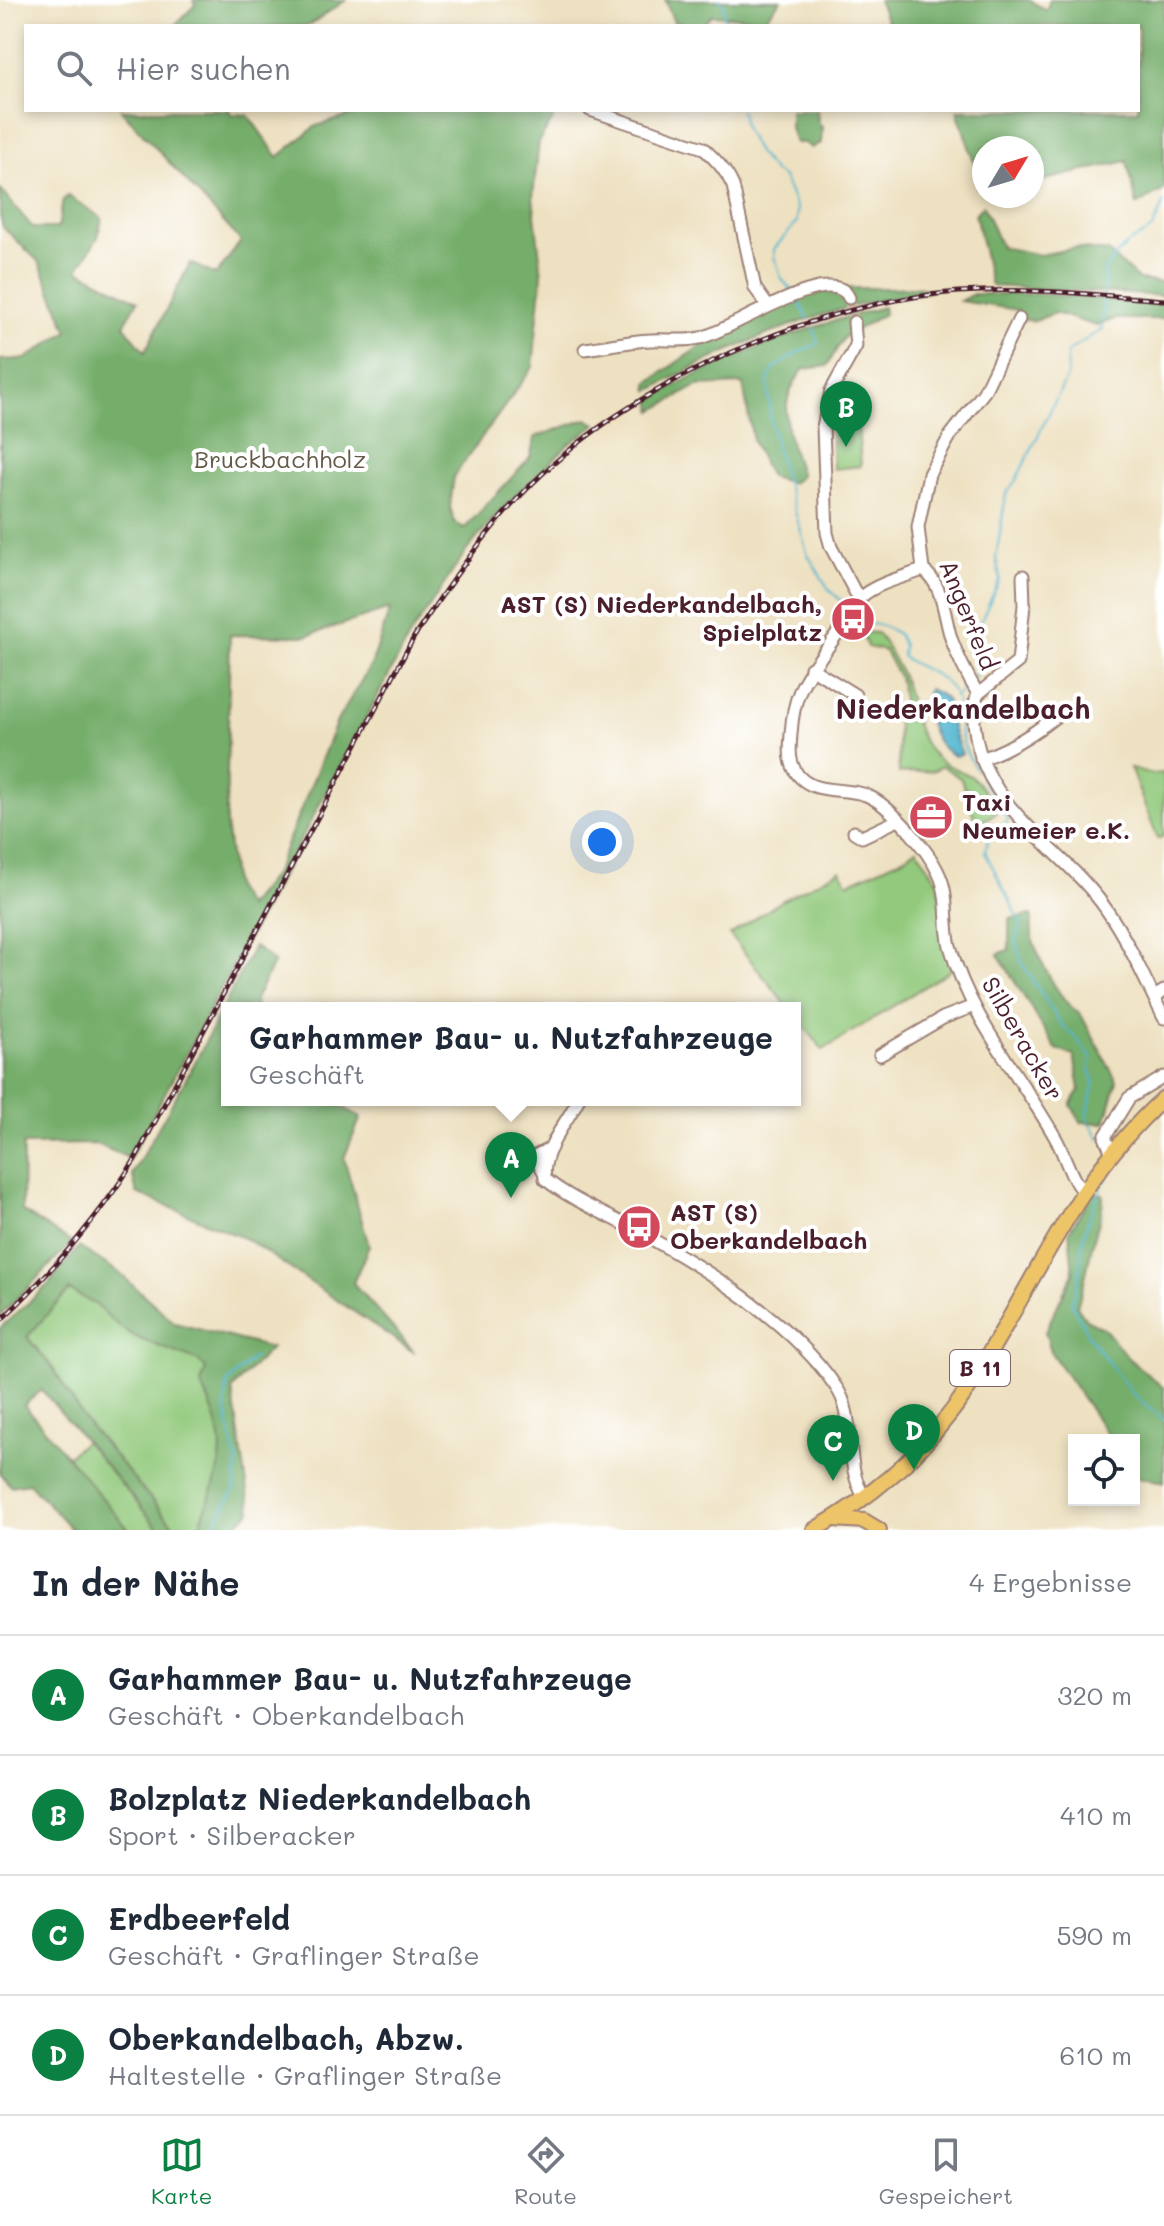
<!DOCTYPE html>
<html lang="de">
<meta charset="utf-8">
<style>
body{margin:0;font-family:Mali,sans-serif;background:#f6f6f7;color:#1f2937}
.controls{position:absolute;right:24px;bottom:24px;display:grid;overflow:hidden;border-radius:0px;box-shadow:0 4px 12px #0003}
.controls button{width:72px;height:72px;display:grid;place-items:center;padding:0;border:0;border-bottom:2px solid #e0e1e3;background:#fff;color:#1f2937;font:40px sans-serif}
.compass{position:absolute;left:972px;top:136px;width:72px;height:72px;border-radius:50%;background:#fff;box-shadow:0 4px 12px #0003;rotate:52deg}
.you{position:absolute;left:602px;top:842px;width:28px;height:28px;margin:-20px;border:6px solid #fff;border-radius:50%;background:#1a73e8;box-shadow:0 0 0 12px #1a73e833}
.badge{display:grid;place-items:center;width:52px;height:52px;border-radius:50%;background:#0b8043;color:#fff;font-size:26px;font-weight:700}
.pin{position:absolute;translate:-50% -66px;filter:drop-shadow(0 2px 4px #0008)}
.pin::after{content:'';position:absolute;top:42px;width:28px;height:24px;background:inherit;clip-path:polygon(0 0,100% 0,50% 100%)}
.popup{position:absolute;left:221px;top:1002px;width:580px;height:104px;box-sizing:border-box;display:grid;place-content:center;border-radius:0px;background:#fff;filter:drop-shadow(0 2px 6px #0005);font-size:26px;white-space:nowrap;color:#747a83}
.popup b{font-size:30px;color:#1f2937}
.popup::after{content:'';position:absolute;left:50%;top:100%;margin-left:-16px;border:16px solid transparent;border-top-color:#fff}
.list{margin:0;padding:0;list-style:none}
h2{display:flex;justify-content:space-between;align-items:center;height:104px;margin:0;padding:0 32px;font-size:34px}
h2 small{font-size:26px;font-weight:400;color:#747a83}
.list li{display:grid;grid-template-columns:52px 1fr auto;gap:24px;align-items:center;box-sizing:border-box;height:120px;padding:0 32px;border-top:2px solid #e0e1e3}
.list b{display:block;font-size:30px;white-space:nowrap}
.list p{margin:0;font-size:26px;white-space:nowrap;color:#747a83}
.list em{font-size:26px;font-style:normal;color:#747a83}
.icon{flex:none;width:44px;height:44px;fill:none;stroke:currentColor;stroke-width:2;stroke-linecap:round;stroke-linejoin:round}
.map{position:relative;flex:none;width:1164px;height:1530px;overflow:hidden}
.search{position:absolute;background:#fff;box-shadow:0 4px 12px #0003;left:24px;right:24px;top:24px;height:88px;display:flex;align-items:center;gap:20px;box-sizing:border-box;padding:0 28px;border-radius:0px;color:#747a83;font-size:30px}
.sheet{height:584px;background:#fff}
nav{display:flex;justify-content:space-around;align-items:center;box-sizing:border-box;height:112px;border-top:2px solid #e0e1e3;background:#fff;font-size:22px;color:#747a83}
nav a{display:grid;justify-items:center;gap:4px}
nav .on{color:#0b8043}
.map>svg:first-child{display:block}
</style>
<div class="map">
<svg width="1164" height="1530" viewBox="0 0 1164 1530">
<rect width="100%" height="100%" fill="#fff"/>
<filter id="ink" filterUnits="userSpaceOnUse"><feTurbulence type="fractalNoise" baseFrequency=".0125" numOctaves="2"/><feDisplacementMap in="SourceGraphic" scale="16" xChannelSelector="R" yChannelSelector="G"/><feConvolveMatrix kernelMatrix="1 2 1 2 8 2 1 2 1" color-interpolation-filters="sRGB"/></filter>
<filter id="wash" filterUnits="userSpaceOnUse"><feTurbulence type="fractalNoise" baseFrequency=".006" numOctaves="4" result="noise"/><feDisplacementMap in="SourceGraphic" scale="32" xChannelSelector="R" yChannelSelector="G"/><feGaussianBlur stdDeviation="1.8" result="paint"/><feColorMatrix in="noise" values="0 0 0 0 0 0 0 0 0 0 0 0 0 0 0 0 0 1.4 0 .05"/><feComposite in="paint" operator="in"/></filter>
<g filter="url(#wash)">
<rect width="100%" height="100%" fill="#eee1c1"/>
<g fill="#92c97b" stroke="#6e7453" stroke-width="2">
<path d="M858 425 861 466 833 469 831 427Z"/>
<path d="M862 632 877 633C887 646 896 661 902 676 912 701 913 729 930 751 942 766 957 768 972 777 982 784 990 802 997 812L977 825 961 779 942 766 933 771 899 773 897 705 904 704 899 677 885 651 867 647Z"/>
<path d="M1130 768 1153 774 1164 773V836L1158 839Z"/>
<path d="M917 849 939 883 944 944 952 969 823 1050 795 1015V1008H789L730 935 783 900 840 870 848 883 903 858Z"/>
<path d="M69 1290 95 1304 121 1328 140 1339 200 1361 206 1369 201 1384C234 1450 221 1465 198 1530H177L85 1421 52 1367 27 1337Z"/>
<path d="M85 1441 160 1530H129L67 1457Z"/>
</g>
<g fill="#75ad6b" stroke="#60664b" stroke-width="2" fill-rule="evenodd">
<path d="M193 0H346L308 26H174L195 5Z"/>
<path d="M665 0H781L765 19 712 15 702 26 674 22Z"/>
<path d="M878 0H1029L1046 10 1050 0H1164V190L1137 205 1127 161 1032 183V148H984L983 190 957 110H1138V26H889Z"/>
<path d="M121 110H229L231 114 248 115 278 157 316 126 370 110H551L553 120 539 141 533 197 542 275 533 367 454 476 450 507 455 523 464 529 530 458 535 437 587 419 596 424 568 445 493 519 467 550 411 634 128 1162 127 1157 96 1144 23 1145 22 1211 72 1243 0 1316V360L25 359 68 331 39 262 3 227 0 216V189L33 228H58L63 200 68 196 102 218 98 237 78 270 138 301 124 325 145 352 190 263 216 275 241 241ZM390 609 372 663 337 721 275 873 247 907 234 887 226 823 230 635 306 636Z"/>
<path d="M790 110H817L818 122 822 127 821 143 811 148 805 143H795L790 128Z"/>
<path d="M983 205 1001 247 1040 255 1075 248 1108 252 1139 280 1164 283V296L991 286 975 214Z"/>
<path d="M916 287 928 289V292C829 304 736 343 649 391L648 383C701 345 768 295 835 289 862 287 889 289 916 287Z"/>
<path d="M973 294H1037L1164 304V319H1115L1096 326 1055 313 1034 321 1019 319 1018 310 960 301Z"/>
<path d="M883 307 884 314 844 337 827 366 804 369C774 405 788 436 801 476L792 483 770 477 753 442 743 384 697 386 653 411 651 398C725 357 802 328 883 307Z"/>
<path d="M1032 915C1032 923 1031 932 1033 940 1039 960 1062 1005 1080 1013L1117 1081 1105 1123 1081 1122 1071 1105 1080 1089 1074 1056 1056 1049 998 954 1009 950V919Z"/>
<path d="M254 946 274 962 255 999 256 1008H227V1100H329L361 1117 344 1158 369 1246 353 1283 415 1353 248 1240 137 1193 132 1174 192 1068Z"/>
<path d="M1090 1193 1103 1194C1104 1213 1095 1231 1091 1250 1087 1271 1084 1286 1077 1306L1086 1319 1104 1328 1128 1358 1164 1388V1482L1137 1477 1134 1473V1440H1111L1052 1354 1045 1332 1073 1273 1069 1231 1089 1199Z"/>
<path d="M79 1247 117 1271 175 1323 271 1348 232 1389 251 1511 229 1530H198C221 1465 234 1450 201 1384L206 1369 199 1361 140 1339 121 1328 95 1304 69 1290 27 1337 52 1367 85 1421 177 1530H160L42 1390 24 1405 129 1530H72L29 1483 11 1486 0 1474V1328L48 1285Z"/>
</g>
<path fill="#50b5cf" stroke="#4d6a7d" stroke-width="2" d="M928 689C952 699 947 701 951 723 953 733 958 744 962 754L955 756C933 747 921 711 928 689Z"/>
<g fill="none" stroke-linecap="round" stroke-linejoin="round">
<g stroke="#50b5cf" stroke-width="2">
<path d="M720 0 724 5 725 26"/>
<path d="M741 110 744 127 756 151 774 172 783 177 797 209V222L774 249V257L782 279 792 291"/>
<path d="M799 302 808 319"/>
<path d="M814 328 818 344 798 352 774 369 768 379 770 417 777 451 808 555 828 588 848 608"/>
<path d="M857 614 868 624 881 625 898 634 903 645 902 656C917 669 936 670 950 687 961 701 957 718 961 736 964 750 969 759 977 770"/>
<path d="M974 678 979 661 976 640 980 623 1000 579 996 558 1006 494 1016 480 1068 375 1067 352 1102 329 1105 268 1126 245 1152 229 1164 202"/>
<path d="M954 697 968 687"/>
<path d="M981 778 1008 819 1004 826 989 835 985 852 1021 923 1016 942 1022 964 1062 1025 1077 1039 1092 1059 1089 1068 1094 1080 1087 1118 1100 1139"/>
<path d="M1115 1159 1117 1161C1101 1184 1091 1208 1084 1235 1078 1259 1083 1279 1071 1302L1089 1337 1132 1393 1164 1420"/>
<path d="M211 1530 235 1489 237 1462 225 1408 227 1383 254 1357"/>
</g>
</g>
</g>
<g filter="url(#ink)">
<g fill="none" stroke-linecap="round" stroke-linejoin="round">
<path stroke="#cdbaa3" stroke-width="11" stroke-dasharray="11 5.5" stroke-linecap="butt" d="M849 298 854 322"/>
<g stroke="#9c8076" stroke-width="15">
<g id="minor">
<path d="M590 110 703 148C716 160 726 170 733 186L755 288 767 305"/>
<path d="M1019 319 984 392 950 436 929 474 918 527 923 570C944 584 944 619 952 641 959 660 968 677 978 694 971 709 974 726 977 742 993 815 1066 851 1106 909 1129 942 1146 982 1164 1018"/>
<path d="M854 322 856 346 831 391 823 427 827 533 831 547 855 592 860 597"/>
<path d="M585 349C607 346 629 341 651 340 668 339 684 342 700 338 727 333 833 260 849 298"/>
<path d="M923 570C904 577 877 583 861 597 850 607 843 625 835 637 809 675 794 685 791 734 790 749 788 762 798 775 814 795 844 787 866 795 891 805 928 850 939 874 950 897 944 923 950 946 970 1018 1019 1074 1055 1137 1065 1154 1069 1176 1082 1191"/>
<path d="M811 668 855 695"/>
<path d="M978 694 1018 662 1024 605 1023 576"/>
<path d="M981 759C1010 749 1035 733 1059 714"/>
<path d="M854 832 862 837 898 820"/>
<path d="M1154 997 1164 991"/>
<path d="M880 1055 943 1018 974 1006"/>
<path d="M578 1100C567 1122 540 1153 545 1179 574 1202 609 1215 641 1233 708 1270 793 1323 836 1387 858 1418 842 1463 865 1498"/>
<path d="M1111 1151 1105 1137 1129 1098 1164 1077"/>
<path d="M544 1172 535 1156 551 1148"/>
</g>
</g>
<g stroke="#9c8076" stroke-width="18">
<g id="major">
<path d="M833 1519 864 1521 879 1530"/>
<path d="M814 1530C865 1501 912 1463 948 1416 970 1389 986 1358 1004 1328 1052 1244 1091 1164 1164 1098"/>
</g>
</g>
<use href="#minor" stroke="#fff" stroke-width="11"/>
<use href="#major" stroke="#eec469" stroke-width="14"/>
<g stroke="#4a1f2b" stroke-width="5">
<path id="rail" d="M0 1321C52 1272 96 1221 134 1161L414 637C447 587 481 537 523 493 626 385 811 302 959 292 1027 287 1096 295 1164 300"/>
</g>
<use href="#rail" stroke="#fff" stroke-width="2" stroke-dasharray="6" stroke-linecap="butt"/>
</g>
</g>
<defs>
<g id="bus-disc" transform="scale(2.3)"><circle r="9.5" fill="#d1495b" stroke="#fff"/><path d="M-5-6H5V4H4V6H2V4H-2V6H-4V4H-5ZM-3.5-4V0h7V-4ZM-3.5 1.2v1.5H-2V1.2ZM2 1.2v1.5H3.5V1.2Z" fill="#fff"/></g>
<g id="office-disc" transform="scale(2.3)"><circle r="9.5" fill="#d1495b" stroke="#fff"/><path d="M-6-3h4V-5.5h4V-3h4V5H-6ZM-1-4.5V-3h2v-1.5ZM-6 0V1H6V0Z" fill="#fff"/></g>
</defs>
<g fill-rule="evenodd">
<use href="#bus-disc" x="853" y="619"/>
<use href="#office-disc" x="931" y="817"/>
<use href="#bus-disc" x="639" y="1227"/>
</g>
<g text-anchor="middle" stroke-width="8" stroke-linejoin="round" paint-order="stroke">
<rect fill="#fff" stroke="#80626b" stroke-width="2" x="950" y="1350" width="60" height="36" rx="6"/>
<g font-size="22" font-weight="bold" fill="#4a1f2b">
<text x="980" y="1376">B 11</text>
</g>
<g font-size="24" fill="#635a47" stroke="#fff">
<text x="280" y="468">Bruckbachholz</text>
</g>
<g font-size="24" font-weight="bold" fill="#4a1f2b" stroke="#fff" text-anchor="start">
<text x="822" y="613" text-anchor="end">AST (S) Niederkandelbach,<tspan x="822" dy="28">Spielplatz</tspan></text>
<text x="962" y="811">Taxi<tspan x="962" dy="28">Neumeier e.K.</tspan></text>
<text x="670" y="1221">AST (S)<tspan x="670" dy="28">Oberkandelbach</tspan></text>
</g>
<g font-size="24" fill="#4a1f2b" stroke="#fff">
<text transform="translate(968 615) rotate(68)" y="8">Angerfeld</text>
<text transform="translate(1022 1039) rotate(60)" y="8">Silberacker</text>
</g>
<g font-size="28" font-weight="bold" fill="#4a1f2b" stroke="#fff">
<text x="963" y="719">Niederkandelbach</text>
</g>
</g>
</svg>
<div class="controls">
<button><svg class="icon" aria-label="locate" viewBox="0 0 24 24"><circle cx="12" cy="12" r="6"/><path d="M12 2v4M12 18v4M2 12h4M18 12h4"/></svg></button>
</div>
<svg class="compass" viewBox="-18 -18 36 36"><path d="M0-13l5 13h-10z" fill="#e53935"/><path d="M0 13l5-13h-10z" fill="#747a83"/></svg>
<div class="you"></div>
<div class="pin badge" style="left:511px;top:1198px">A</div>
<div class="popup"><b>Garhammer Bau- u. Nutzfahrzeuge</b>Geschäft</div>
<div class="pin badge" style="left:846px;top:447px">B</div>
<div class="pin badge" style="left:833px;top:1481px">C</div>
<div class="pin badge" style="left:914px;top:1470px">D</div>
<div class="search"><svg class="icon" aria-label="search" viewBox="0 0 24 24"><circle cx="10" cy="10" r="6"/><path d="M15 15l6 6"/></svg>Hier suchen</div>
</div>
<section class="sheet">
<h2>In der Nähe<small>4 Ergebnisse</small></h2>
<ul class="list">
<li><span class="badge">A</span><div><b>Garhammer Bau- u. Nutzfahrzeuge</b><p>Geschäft · Oberkandelbach</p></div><em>320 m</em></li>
<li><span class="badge">B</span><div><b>Bolzplatz Niederkandelbach</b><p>Sport · Silberacker</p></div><em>410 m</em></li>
<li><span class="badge">C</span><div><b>Erdbeerfeld</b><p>Geschäft · Graflinger Straße</p></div><em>590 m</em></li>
<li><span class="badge">D</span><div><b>Oberkandelbach, Abzw.</b><p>Haltestelle · Graflinger Straße</p></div><em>610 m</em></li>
</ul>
</section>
<nav>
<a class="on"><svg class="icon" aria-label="map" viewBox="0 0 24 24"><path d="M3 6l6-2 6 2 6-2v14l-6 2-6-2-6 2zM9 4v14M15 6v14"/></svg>Karte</a>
<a><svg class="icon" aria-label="directions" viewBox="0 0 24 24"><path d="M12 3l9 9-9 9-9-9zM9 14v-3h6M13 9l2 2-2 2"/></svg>Route</a>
<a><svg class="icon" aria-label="saved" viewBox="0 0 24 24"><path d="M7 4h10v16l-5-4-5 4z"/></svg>Gespeichert</a>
</nav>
